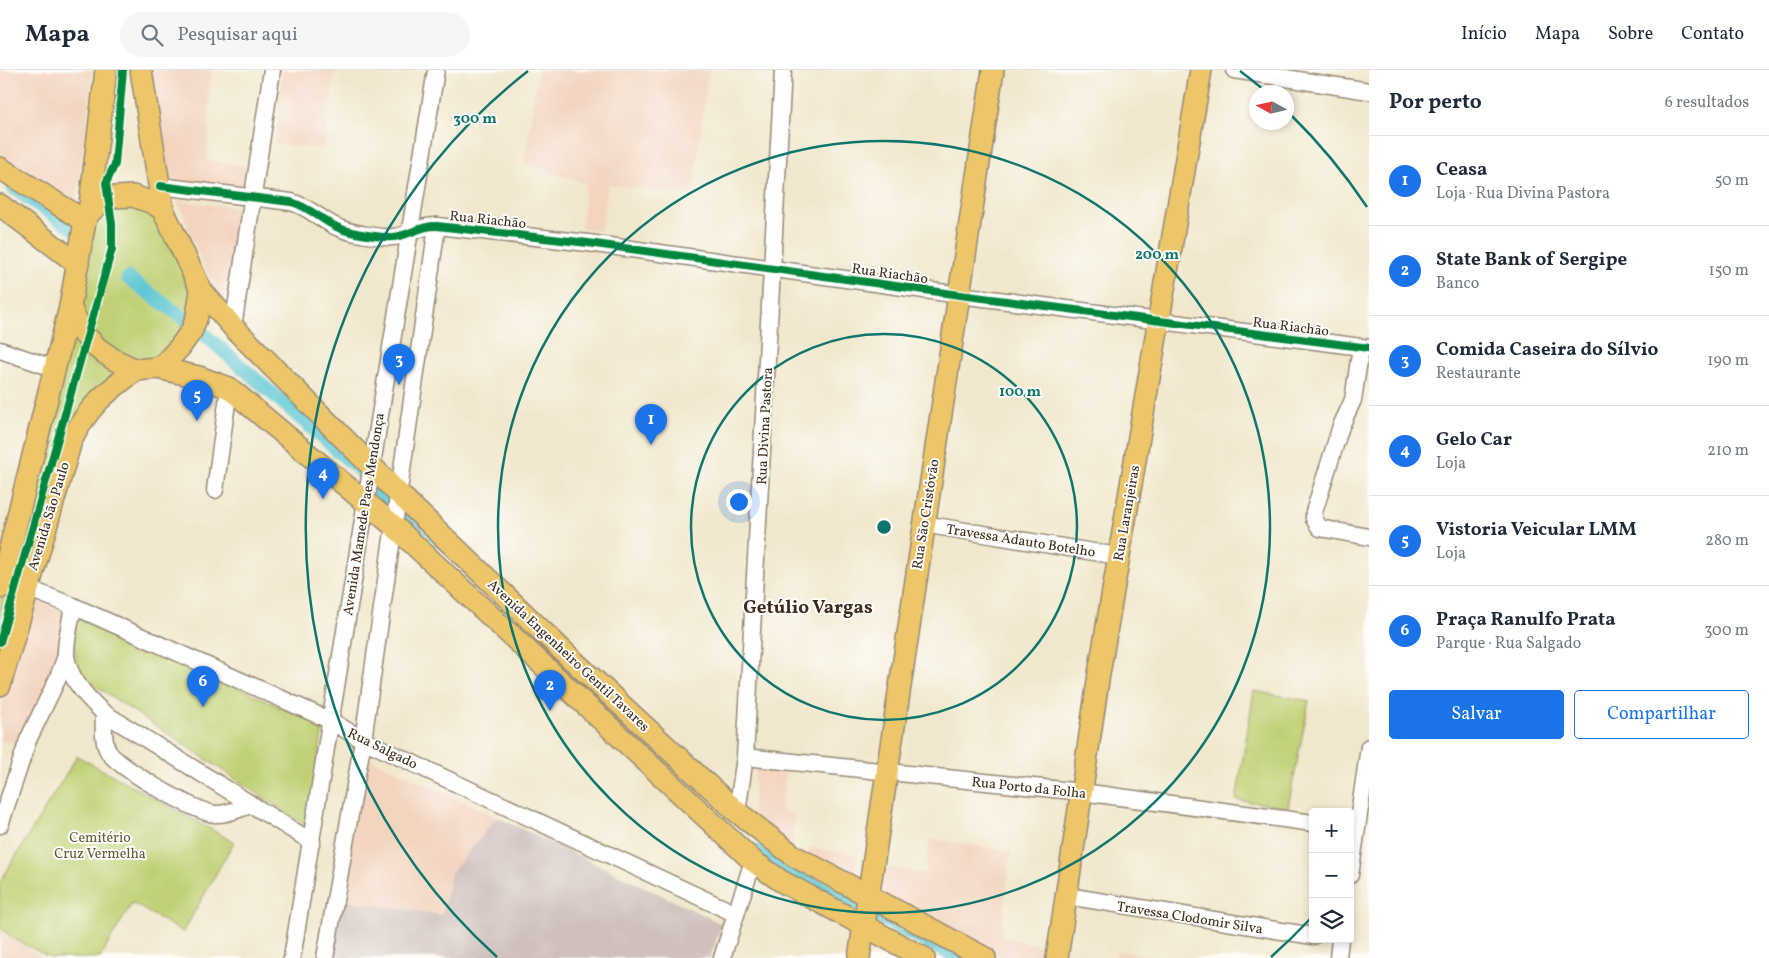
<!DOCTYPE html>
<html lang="pt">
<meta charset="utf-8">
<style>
body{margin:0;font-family:Vollkorn,serif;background:#f6f6f7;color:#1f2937}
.controls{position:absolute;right:15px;bottom:15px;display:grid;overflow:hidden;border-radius:5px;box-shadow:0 2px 8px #0003}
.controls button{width:45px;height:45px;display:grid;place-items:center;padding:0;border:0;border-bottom:1px solid #e0e1e3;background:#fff;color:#1f2937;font:25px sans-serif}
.compass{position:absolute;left:1249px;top:15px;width:45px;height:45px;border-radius:50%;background:#fff;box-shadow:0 2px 8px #0003;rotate:278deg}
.you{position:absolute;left:738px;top:431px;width:18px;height:18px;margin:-12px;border:4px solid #fff;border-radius:50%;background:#1a73e8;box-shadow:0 0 0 8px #1a73e833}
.badge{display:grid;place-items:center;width:32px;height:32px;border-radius:50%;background:#1a73e8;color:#fff;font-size:16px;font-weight:700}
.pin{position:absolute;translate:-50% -41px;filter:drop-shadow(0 1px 2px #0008)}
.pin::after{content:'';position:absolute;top:26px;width:18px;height:15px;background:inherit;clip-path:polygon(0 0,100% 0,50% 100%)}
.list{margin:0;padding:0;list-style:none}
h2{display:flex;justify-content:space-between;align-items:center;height:65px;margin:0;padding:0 20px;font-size:21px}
h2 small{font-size:16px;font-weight:400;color:#747a83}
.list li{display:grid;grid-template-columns:32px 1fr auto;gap:15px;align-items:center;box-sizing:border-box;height:90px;padding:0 20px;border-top:1px solid #e0e1e3}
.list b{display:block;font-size:19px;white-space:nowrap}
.list p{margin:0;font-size:16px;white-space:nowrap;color:#747a83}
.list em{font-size:16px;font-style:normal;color:#747a83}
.actions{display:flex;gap:10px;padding:15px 20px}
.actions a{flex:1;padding:11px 0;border:1px solid #1a73e8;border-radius:5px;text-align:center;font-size:18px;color:#1a73e8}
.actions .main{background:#1a73e8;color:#fff}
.icon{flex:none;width:28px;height:28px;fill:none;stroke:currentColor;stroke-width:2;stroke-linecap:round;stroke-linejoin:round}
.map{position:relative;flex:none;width:1369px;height:888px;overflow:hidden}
header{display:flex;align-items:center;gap:30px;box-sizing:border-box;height:70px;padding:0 25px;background:#fff;border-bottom:1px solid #e0e1e3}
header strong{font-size:24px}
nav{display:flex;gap:28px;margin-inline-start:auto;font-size:18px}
.search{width:350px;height:45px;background:#f6f6f7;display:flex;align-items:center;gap:12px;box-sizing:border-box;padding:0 18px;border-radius:28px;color:#747a83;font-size:19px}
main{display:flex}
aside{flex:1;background:#fff}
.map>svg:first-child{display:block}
</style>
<header>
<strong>Mapa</strong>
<div class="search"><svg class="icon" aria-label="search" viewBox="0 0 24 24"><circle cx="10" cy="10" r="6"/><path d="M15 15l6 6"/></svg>Pesquisar aqui</div>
<nav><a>Início</a><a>Mapa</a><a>Sobre</a><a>Contato</a></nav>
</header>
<main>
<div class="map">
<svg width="1369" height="888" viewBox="0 0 1369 888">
<rect width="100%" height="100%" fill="#fdfcf7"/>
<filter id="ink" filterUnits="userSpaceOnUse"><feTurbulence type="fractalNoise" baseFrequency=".02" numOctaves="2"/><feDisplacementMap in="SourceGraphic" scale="10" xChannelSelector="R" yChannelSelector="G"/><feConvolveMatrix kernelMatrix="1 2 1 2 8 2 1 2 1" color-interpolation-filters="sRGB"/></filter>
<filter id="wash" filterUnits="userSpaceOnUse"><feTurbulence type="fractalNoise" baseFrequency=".0096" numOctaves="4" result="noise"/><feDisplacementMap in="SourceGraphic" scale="20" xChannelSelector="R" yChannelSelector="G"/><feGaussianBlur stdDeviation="1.12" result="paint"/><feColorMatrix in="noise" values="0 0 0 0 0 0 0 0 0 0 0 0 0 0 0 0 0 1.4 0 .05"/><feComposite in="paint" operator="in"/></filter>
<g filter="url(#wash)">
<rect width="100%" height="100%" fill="#f1e7cc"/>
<g fill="#f3d4bf">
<path d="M0 0H93L77 131 0 85Z"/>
<path d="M152 0H211L207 90 246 96 243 116 166 109 157 59Z"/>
<path d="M282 0H335L324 79 275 74Z"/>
<path d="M538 0H708L693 125 608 115 601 161 581 158 586 114 524 93Z"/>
<path d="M178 131 239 138 224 231 203 195Z"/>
<path d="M33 529 65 542 58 592 20 675 0 670V643Z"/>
<path d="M366 687 497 747 451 803 443 845 342 830Z"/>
<path d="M755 694 786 699 781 742 795 744 792 777 753 746Z"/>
<path d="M930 769 1011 781 1001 866 1049 878 1047 888H1004L883 827 878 821 882 797 925 804Z"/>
<path d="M809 777 857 785 854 808 808 785Z"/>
<path d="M0 862 44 888H0Z"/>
<path d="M1117 881 1161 888H1116Z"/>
</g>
<path fill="#cfc0bb" d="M497 747 722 854 710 888H332L342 830 442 845 451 803Z"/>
<g fill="#c0d174" stroke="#7e7e49">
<path d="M107 134 150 138 194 220 183 264 149 294 106 278 77 239 87 166Z"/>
<path d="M72 265 121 303 91 330 0 600V533Z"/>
<path d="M77 542 323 657 308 757 82 607C72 584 74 566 77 542Z"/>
<path d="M1254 621 1309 631 1288 737 1236 730Z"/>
<path d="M77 686 234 772 183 862 132 833 100 888H51L14 869 0 858V812Z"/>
</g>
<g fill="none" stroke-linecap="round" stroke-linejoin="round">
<g stroke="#5ac6d2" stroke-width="14">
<path d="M13 118 74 159"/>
<path d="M128 208 185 249"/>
<path d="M197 258 355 396 431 477"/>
<path d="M758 781 765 788 958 888"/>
</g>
</g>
</g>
<g filter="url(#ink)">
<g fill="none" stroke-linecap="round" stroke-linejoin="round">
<g stroke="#968875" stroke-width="19">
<g id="minor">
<path d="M1234 0 1369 21"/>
<path d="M160 116 291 132C310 137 322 151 339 158 350 163 381 168 393 167 409 166 420 155 437 156L588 173 960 225 1369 278"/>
<path d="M233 257 272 0"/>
<path d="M1361 277 1353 330 1341 356 1314 442V449L1320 458 1369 467"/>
<path d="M0 280 56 299"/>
<path d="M215 420 229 318"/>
<path d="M923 454 1118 486"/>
<path d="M27 518 73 536 329 650 363 670 736 844"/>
<path d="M73 536C71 551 65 571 66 586 69 608 88 629 104 643L312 772"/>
<path d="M104 643C104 654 102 670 108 681 115 696 197 743 215 744 227 745 240 738 251 735"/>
<path d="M745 687 1082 722 1313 753"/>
<path d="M737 742 745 687 783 0"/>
<path d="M0 755 28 670 57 610 66 586"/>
<path d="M1350 805 1369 677"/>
<path d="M1067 826 1313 866"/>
<path d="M292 888 436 0"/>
<path d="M325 888 363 670 437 156"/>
<path d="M722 888 753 791"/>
<path d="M1338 888 1340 869"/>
</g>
</g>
<g stroke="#968875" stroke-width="24">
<g id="major">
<path d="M141 0 163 140"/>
<path d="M0 98 85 151"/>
<path d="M0 135 78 194"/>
<path d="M89 143 106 0"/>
<path d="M201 220 197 246 192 260 180 277 165 293 157 298 136 300 113 289 96 277 82 262 70 237 85 151 89 143 103 131 115 127 133 126 153 133 163 140 201 220 233 257 400 425 565 583 737 742 794 786 985 888"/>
<path d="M157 298 199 307 229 318 394 456 753 791 781 811 924 888"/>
<path d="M0 518 70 237"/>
<path d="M0 615 71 371C89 335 105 323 136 300"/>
<path d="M859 888 993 0"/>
<path d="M1057 888 1099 604 1201 0"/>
</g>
</g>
<use href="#minor" stroke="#fff" stroke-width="16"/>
<use href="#major" stroke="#ecc669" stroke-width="21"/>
<g stroke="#fdfcf7" stroke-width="11">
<g id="cycleway">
<path d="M160 116 291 132C310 137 322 151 339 158 350 163 381 168 393 167 409 166 420 155 437 156L588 173 960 225 1369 278"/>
<path d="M0 572 112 179V154L106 113 115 94 123 0"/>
</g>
</g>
<use href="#cycleway" stroke="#00873e" stroke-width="8"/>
</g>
</g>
<g fill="none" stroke="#0f766e" stroke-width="2.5">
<circle cx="884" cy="457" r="193"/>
<circle cx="884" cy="457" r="386"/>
<path d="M1311 848A579 579 0 0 1 1271 887M497 887A579 579 0 0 1 528 1M1240 1A579 579 0 0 1 1264 20M1290 44A579 579 0 0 1 1367 137"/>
</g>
<g text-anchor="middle" stroke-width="4" stroke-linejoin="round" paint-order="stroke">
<g font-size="14" fill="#3b2a1e" stroke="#fdfcf7">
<text transform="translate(488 149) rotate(6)" y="5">Rua Riachão</text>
<text transform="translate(890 203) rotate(8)" y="5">Rua Riachão</text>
<text transform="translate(1291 256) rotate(7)" y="5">Rua Riachão</text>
<text transform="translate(764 356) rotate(-87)" y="5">Rua Divina Pastora</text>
<text transform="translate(1126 443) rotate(-80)" y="5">Rua Laranjeiras</text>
<text transform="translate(363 444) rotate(-81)" y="5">Avenida Mamede Paes Mendonça</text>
<text transform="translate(925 444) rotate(-81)" y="5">Rua São Cristóvão</text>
<text transform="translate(48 446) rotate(-73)" y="5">Avenida São Paulo</text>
<text transform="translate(1021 470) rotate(9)" y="5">Travessa Adauto Botelho</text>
<text transform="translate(569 585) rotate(43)" y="5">Avenida Engenheiro Gentil Tavares</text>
<text transform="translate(383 678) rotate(26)" y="5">Rua Salgado</text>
<text transform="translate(1029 717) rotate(6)" y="5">Rua Porto da Folha</text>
<text transform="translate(1190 847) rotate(9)" y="5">Travessa Clodomir Silva</text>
</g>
<g font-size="14" fill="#635c38" stroke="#fdfcf7">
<text x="100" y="772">Cemitério<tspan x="100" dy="16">Cruz Vermelha</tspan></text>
</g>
<g font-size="19" font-weight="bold" fill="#3b2a1e" stroke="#fdfcf7">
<text x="808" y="543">Getúlio Vargas</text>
</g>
</g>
<circle cx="884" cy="457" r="8" fill="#0f766e" stroke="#fdfcf7" stroke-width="2.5"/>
<g font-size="15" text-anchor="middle" font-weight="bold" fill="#0f766e" stroke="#fdfcf7" stroke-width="4" stroke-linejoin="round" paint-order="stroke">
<text x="475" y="53">300 m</text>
<text x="1157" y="189">200 m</text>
<text x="1020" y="326">100 m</text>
</g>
</svg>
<div class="controls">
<button>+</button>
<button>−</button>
<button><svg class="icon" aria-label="layers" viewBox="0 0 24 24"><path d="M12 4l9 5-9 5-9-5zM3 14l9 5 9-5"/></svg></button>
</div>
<svg class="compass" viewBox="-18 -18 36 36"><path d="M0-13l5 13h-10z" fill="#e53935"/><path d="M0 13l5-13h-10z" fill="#747a83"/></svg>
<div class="you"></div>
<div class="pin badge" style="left:651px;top:375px">1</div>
<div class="pin badge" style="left:550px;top:641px">2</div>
<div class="pin badge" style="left:399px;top:315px">3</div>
<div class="pin badge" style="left:323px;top:429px">4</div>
<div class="pin badge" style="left:197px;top:351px">5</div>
<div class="pin badge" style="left:203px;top:637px">6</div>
</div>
<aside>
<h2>Por perto<small>6 resultados</small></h2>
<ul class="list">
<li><span class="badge">1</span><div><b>Ceasa</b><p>Loja · Rua Divina Pastora</p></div><em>50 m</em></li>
<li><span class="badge">2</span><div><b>State Bank of Sergipe</b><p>Banco</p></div><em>150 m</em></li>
<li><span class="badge">3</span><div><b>Comida Caseira do Sílvio</b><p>Restaurante</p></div><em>190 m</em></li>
<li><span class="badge">4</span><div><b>Gelo Car</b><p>Loja</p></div><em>210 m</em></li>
<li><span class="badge">5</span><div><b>Vistoria Veicular LMM</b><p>Loja</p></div><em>280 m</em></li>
<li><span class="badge">6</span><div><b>Praça Ranulfo Prata</b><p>Parque · Rua Salgado</p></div><em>300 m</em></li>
</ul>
<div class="actions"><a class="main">Salvar</a><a>Compartilhar</a></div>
</aside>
</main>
